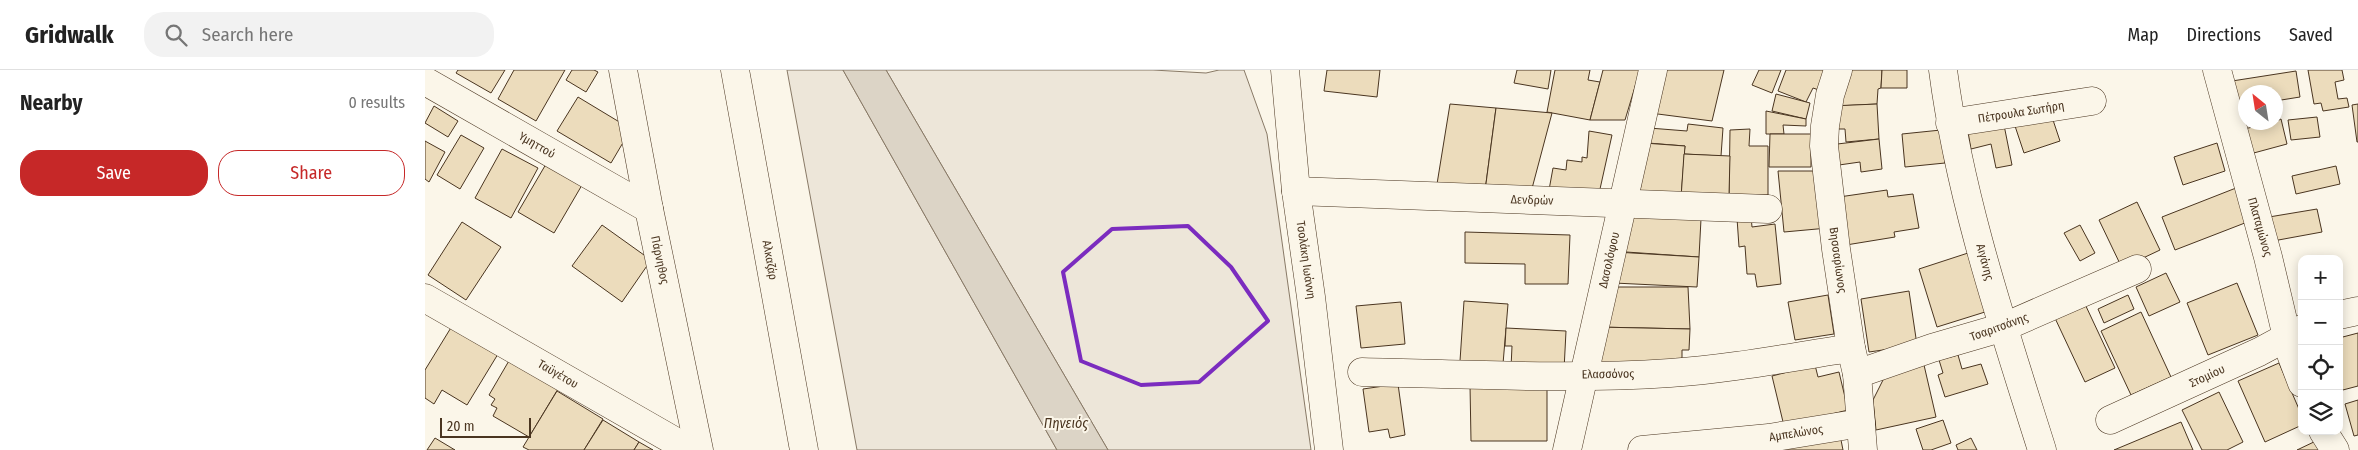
<!DOCTYPE html>
<meta charset="utf-8">
<style>
body{margin:0;font-family:"Fira Sans Condensed",sans-serif;background:#f2f2f2;color:#222}
.controls{position:absolute;right:15px;bottom:15px;display:grid;overflow:hidden;border-radius:10px;box-shadow:0 2px 12px #0003}
.controls button{width:45px;height:45px;display:grid;place-items:center;padding:0;border:0;border-bottom:1px solid #e0e0e0;background:#fff;color:#222;font:25px sans-serif}
.compass{position:absolute;left:1813px;top:15px;width:45px;height:45px;border-radius:50%;background:#fff;box-shadow:0 2px 12px #0003;rotate:330deg}
.scale{position:absolute;left:15px;bottom:12px;width:91px;box-sizing:border-box;padding-left:5px;border:2px solid #4a3520;border-top:0;font-size:14px;line-height:18px;white-space:nowrap;color:#4a3520;-webkit-text-stroke:4px #fbf6e9;paint-order:stroke}
.list{margin:0;padding:0;list-style:none}
h2{display:flex;justify-content:space-between;align-items:center;height:65px;margin:0;padding:0 20px;font-size:21px}
h2 small{font-size:16px;font-weight:400;color:#767676}
.actions{display:flex;gap:10px;padding:15px 20px}
.actions a{flex:1;padding:11px 0;border:1px solid #c62828;border-radius:20px;text-align:center;font-size:18px;color:#c62828}
.actions .main{background:#c62828;color:#fff}
.icon{flex:none;width:28px;height:28px;fill:none;stroke:currentColor;stroke-width:2;stroke-linecap:round;stroke-linejoin:round}
.map{position:relative;flex:none;width:1933px;height:380px;overflow:hidden}
header{display:flex;align-items:center;gap:30px;box-sizing:border-box;height:70px;padding:0 25px;background:#fff;border-bottom:1px solid #e0e0e0}
header strong{font-size:24px}
nav{display:flex;gap:28px;margin-inline-start:auto;font-size:18px}
.search{width:350px;height:45px;background:#f2f2f2;display:flex;align-items:center;gap:12px;box-sizing:border-box;padding:0 18px;border-radius:20px;color:#767676;font-size:19px}
main{display:flex}
aside{flex:1;background:#fff}
.map>svg:first-child{display:block}
</style>
<header>
<strong>Gridwalk</strong>
<div class="search"><svg class="icon" aria-label="search" viewBox="0 0 24 24"><circle cx="10" cy="10" r="6"/><path d="M15 15l6 6"/></svg>Search here</div>
<nav><a>Map</a><a>Directions</a><a>Saved</a></nav>
</header>
<main>
<aside>
<h2>Nearby<small>0 results</small></h2>
<ul class="list">
</ul>
<div class="actions"><a class="main">Save</a><a>Share</a></div>
</aside>
<div class="map">
<svg width="1933" height="380" viewBox="0 0 1933 380">
<rect width="100%" height="100%" fill="#fbf6e9"/>
<g fill="#ede6d9" stroke="#887966">
<path d="M362 0H418L632 380H432Z"/>
<path d="M461 0H728L781 3 794 0H819L842 64 886 380H683Z"/>
</g>
<path fill="#dcd4c6" stroke="#887966" d="M418 0H461L683 380H632Z"/>
<g fill="#ecdcbc" stroke="#4a3520">
<path d="M33 0H80L66 23 31 3Z"/>
<path d="M89 0H140L111 51 73 29Z"/>
<path d="M147 0H169L173 2 161 22 141 10Z"/>
<path d="M902 0H955L952 27 899 21Z"/>
<path d="M1092 0H1126L1123 19 1089 13Z"/>
<path d="M1130 0H1165L1163 10 1175 12 1165 50 1122 42Z"/>
<path d="M1178 0H1215L1200 50H1165Z"/>
<path d="M1235 0H1299L1287 51 1225 43Z"/>
<path d="M1334 0H1356L1347 23 1327 15Z"/>
<path d="M1361 0H1402L1394 20 1388 18 1381 32 1353 21Z"/>
<path d="M1417 0H1457L1456 18 1453 19 1452 34 1412 36Z"/>
<path d="M1457 0H1482V18H1456Z"/>
<path d="M1883 0H1917L1919 10 1910 12 1913 29 1922 28 1924 37 1898 41 1896 33 1889 34Z"/>
<path d="M1871 1 1875 27 1850 31V22H1820V35L1811 37 1807 11Z"/>
<path d="M1351 24 1385 33 1381 49 1347 41Z"/>
<path d="M153 27 206 59 186 93 132 61Z"/>
<path d="M1025 34 1071 38 1060 121 1012 114Z"/>
<path d="M1452 34 1454 69 1421 72 1420 59H1406L1405 36Z"/>
<path d="M1933 34V72H1932L1927 35Z"/>
<path d="M9 36 33 51 23 67 0 53Z"/>
<path d="M1071 38 1127 43 1105 126 1060 121Z"/>
<path d="M1341 41 1381 49V56L1358 55 1359 64H1341Z"/>
<path d="M1626 44 1635 71 1599 83 1590 56Z"/>
<path d="M1892 47 1895 67 1866 70 1863 50Z"/>
<path d="M1856 49 1862 74 1825 84 1819 59 1850 52Z"/>
<path d="M1263 54 1298 58 1296 86 1259 84 1260 76 1223 73 1224 58 1262 61Z"/>
<path d="M1579 55 1587 95 1571 98 1566 74 1546 79 1543 62Z"/>
<path d="M1325 59 1324 76H1343V125H1304L1305 60Z"/>
<path d="M1516 60 1520 93 1480 97 1477 64Z"/>
<path d="M1164 61 1187 65 1173 128 1124 120 1128 98 1141 100 1142 90 1157 92V87L1162 88Z"/>
<path d="M1345 64H1386V97H1344Z"/>
<path d="M36 65 59 78 35 119 12 105Z"/>
<path d="M1454 69 1457 99 1436 102 1435 92 1407 96 1404 75Z"/>
<path d="M0 71 20 82 4 112 0 109Z"/>
<path d="M1219 73 1260 76 1256 128 1215 125Z"/>
<path d="M1792 73 1800 101 1758 115 1749 87Z"/>
<path d="M77 79 113 98 86 148 50 128Z"/>
<path d="M1259 84 1305 86 1304 125 1256 128Z"/>
<path d="M121 94 157 115 129 163 93 142Z"/>
<path d="M1911 96 1915 114 1871 124 1867 106Z"/>
<path d="M1353 101H1396L1403 158 1359 162Z"/>
<path d="M1811 118 1825 151 1750 180 1737 147Z"/>
<path d="M1462 120 1463 127 1488 124 1494 158 1469 162 1470 167 1421 175 1414 127Z"/>
<path d="M1712 132 1735 180 1697 198 1674 150Z"/>
<path d="M1892 139 1897 162 1848 171 1844 147Z"/>
<path d="M1203 145 1276 149 1274 187 1201 182Z"/>
<path d="M1326 146 1327 157 1350 154 1356 214 1332 217 1330 204H1322L1320 176 1314 177 1312 148Z"/>
<path d="M37 152 76 177 41 230 3 205Z"/>
<path d="M177 155 226 190 197 232 147 196Z"/>
<path d="M1655 155 1670 183 1655 191 1639 163Z"/>
<path d="M1040 162 1145 165 1143 214H1100V194L1040 193Z"/>
<path d="M1191 182 1274 187 1272 217 1189 213Z"/>
<path d="M1543 183 1560 242 1512 257 1494 199Z"/>
<path d="M1741 203 1755 232 1724 246 1711 217Z"/>
<path d="M1812 213 1833 265 1783 285 1762 233Z"/>
<path d="M1183 217H1263L1265 259 1172 257Z"/>
<path d="M1484 221 1492 275 1444 282 1436 229Z"/>
<path d="M1403 225 1409 264 1370 270 1363 232Z"/>
<path d="M1703 225 1709 239 1679 253 1673 239Z"/>
<path d="M1039 231 1083 234 1078 294 1035 291Z"/>
<path d="M976 232 980 274 936 278 931 236Z"/>
<path d="M1659 232 1690 298 1660 312 1629 246Z"/>
<path d="M1716 242 1746 307 1706 325 1676 261Z"/>
<path d="M27 256 73 284 42 335 17 320 9 334 0 328V300Z"/>
<path d="M1172 257 1265 259 1264 280H1257V298L1169 295Z"/>
<path d="M1081 258 1141 261 1139 300 1086 298 1087 276H1080Z"/>
<path d="M1933 263V316L1914 321V268Z"/>
<path d="M1533 285 1537 299 1556 294 1563 314 1520 327 1513 305 1518 303 1514 290Z"/>
<path d="M85 289 136 314 104 367 68 346 72 338 66 335 70 329 64 325Z"/>
<path d="M1854 293 1877 346V355L1840 372 1813 311Z"/>
<path d="M1390 295 1393 307 1414 302 1423 340 1359 356 1347 306Z"/>
<path d="M1499 295 1511 347 1451 360 1448 330 1460 306Z"/>
<path d="M973 314 980 365 965 368 963 359 944 362 938 319Z"/>
<path d="M1122 314V371H1046L1045 315Z"/>
<path d="M132 321 178 349 159 380H104L98 377Z"/>
<path d="M1794 322 1818 372 1802 380H1777L1757 340Z"/>
<path d="M1933 330V365L1929 366 1920 334Z"/>
<path d="M178 350 214 372 209 380H159Z"/>
<path d="M1518 350 1526 373 1506 380H1498L1491 359Z"/>
<path d="M1756 352 1768 380H1689Z"/>
<path d="M1415 365 1418 380H1360L1359 375Z"/>
<path d="M10 368 30 380H2Z"/>
<path d="M1546 368 1552 380H1533L1531 375Z"/>
<path d="M1893 370 1898 380H1872Z"/>
<path d="M214 372 228 380H209Z"/>
</g>
<g fill="none" stroke-linecap="round" stroke-linejoin="round">
<g stroke="#4a3520" stroke-width="29">
<g id="street">
<path d="M198 0 224 139 274 380"/>
<path d="M1413 0 1405 25 1400 56 1399 76 1411 179 1426 278 1432 304 1438 380"/>
<path d="M1518 0C1535 130 1578 256 1617 380"/>
<path d="M1792 0 1843 187 1866 284 1877 313"/>
<path d="M0 11 224 139"/>
<path d="M1525 53 1667 31"/>
<path d="M871 121 1343 139"/>
<path d="M0 228 265 380"/>
<path d="M1914 245 1933 241"/>
<path d="M937 302C1040 304 1143 310 1245 303 1306 299 1366 287 1426 278"/>
<path d="M1432 304 1507 278 1579 257 1712 199"/>
<path d="M1685 350 1834 282 1877 259"/>
<path d="M1898 361 1910 380"/>
<path d="M1142 380 1228 0"/>
<path d="M1217 380 1344 368 1436 353"/>
</g>
</g>
<g stroke="#4a3520" stroke-width="29">
<g id="secondary">
<path d="M310 0 379 380"/>
<path d="M860 0 871 121 886 227 904 380"/>
</g>
</g>
<use href="#street" stroke="#fbf6e9" stroke-width="28"/>
<use href="#secondary" stroke="#fbf6e9" stroke-width="28"/>
</g>
<path fill="none" stroke="#7b2cbf" stroke-width="4" stroke-linejoin="round" d="M763 156 806 197 843 251 774 312 716 315 656 291 638 202 687 159Z"/>
<g text-anchor="middle" stroke-width="4" stroke-linejoin="round" paint-order="stroke">
<g font-size="12" fill="#4a3520" stroke="#fbf6e9">
<text transform="translate(1596 42) rotate(-9)" y="4">Πέτρουλα Σωτήρη</text>
<text transform="translate(112 75) rotate(30)" y="4">Υμηττού</text>
<text transform="translate(1107 130) rotate(2)" y="4">Δενδρών</text>
<text transform="translate(1835 157) rotate(74)" y="4">Πλαταμώνος</text>
<text transform="translate(235 190) rotate(78)" y="4">Πάρνηθος</text>
<text transform="translate(345 190) rotate(80)" y="4">Αλκαζάρ</text>
<text transform="translate(881 190) rotate(82)" y="4">Τσολάκη Ιωάννη</text>
<text transform="translate(1184 190) rotate(-77)" y="4">Δασολόφου</text>
<text transform="translate(1413 190) rotate(82)" y="4">Βησσαρίωνος</text>
<text transform="translate(1560 192) rotate(75)" y="4">Αιγάνης</text>
<text transform="translate(1574 257) rotate(-20)" y="4">Τσαριτσάνης</text>
<text transform="translate(133 304) rotate(30)" y="4">Ταϋγέτου</text>
<text transform="translate(1183 304) rotate(-1)" y="4">Ελασσόνος</text>
<text transform="translate(1782 306) rotate(-25)" y="4">Στομίου</text>
<text transform="translate(1371 363) rotate(-9)" y="4">Αμπελώνος</text>
</g>
<g font-size="14" font-style="italic" fill="#4a3520" stroke="#fbf6e9">
<text x="641" y="358">Πηνειός</text>
</g>
</g>
</svg>
<div class="controls">
<button>+</button>
<button>−</button>
<button><svg class="icon" aria-label="locate" viewBox="0 0 24 24"><circle cx="12" cy="12" r="6"/><path d="M12 2v4M12 18v4M2 12h4M18 12h4"/></svg></button>
<button><svg class="icon" aria-label="layers" viewBox="0 0 24 24"><path d="M12 4l9 5-9 5-9-5zM3 14l9 5 9-5"/></svg></button>
</div>
<svg class="compass" viewBox="-18 -18 36 36"><path d="M0-13l5 13h-10z" fill="#e53935"/><path d="M0 13l5-13h-10z" fill="#767676"/></svg>
<div class="scale">20 m</div>
</div>
</main>
